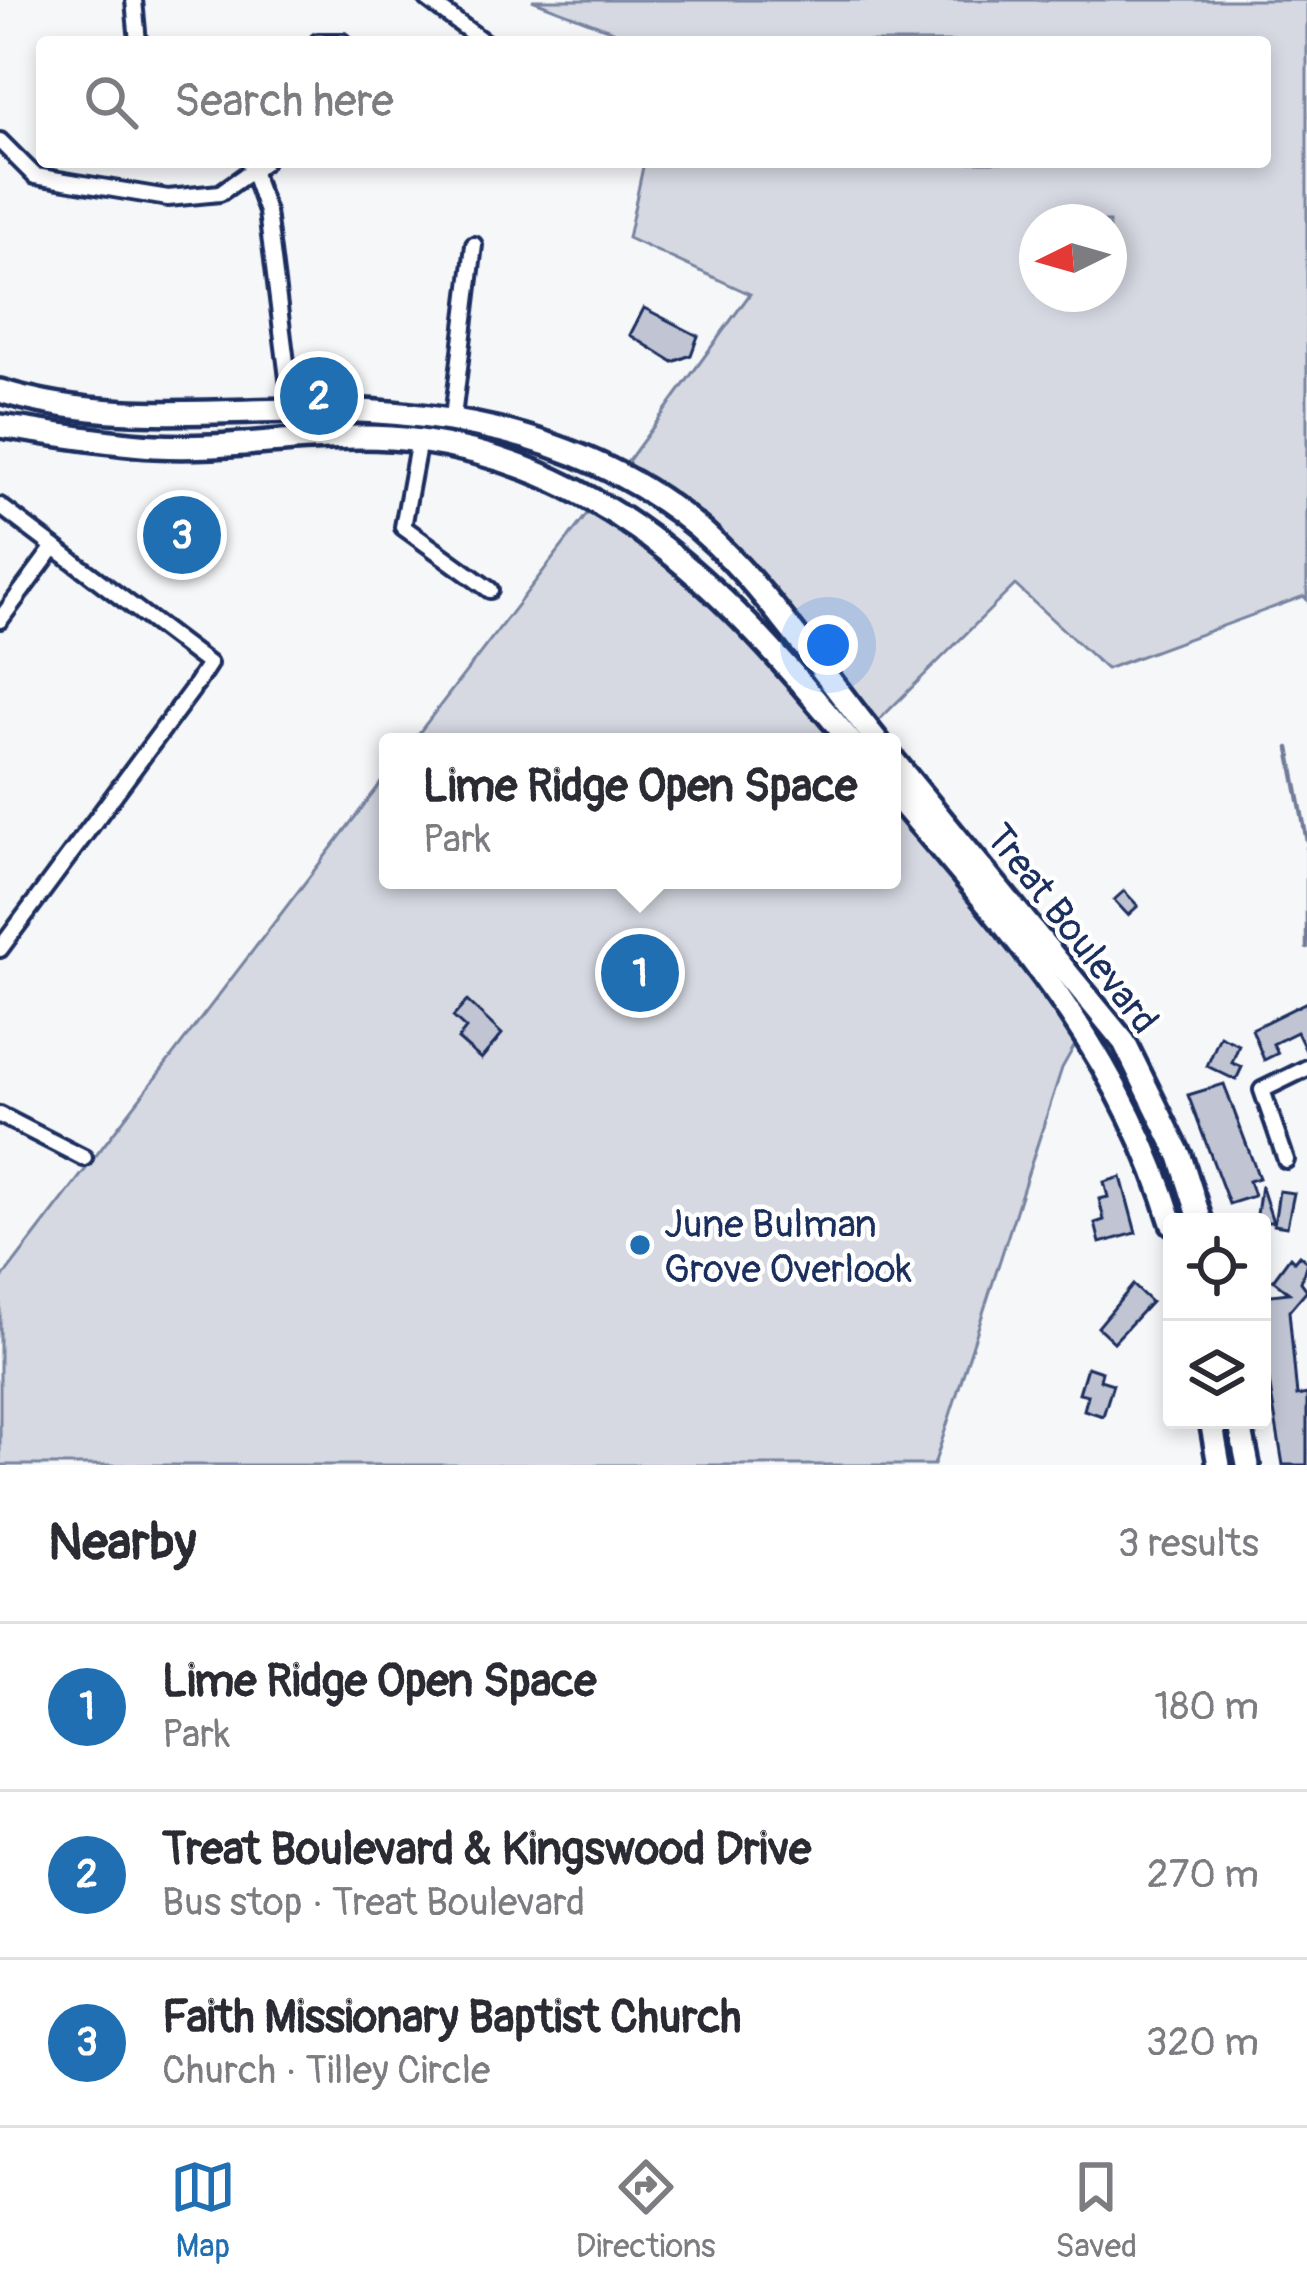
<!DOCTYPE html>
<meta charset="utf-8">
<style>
body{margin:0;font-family:Pangolin,sans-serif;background:#f2f2f3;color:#2b2b33}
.controls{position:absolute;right:36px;bottom:36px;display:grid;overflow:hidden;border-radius:12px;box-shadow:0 6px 18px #0003}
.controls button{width:108px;height:108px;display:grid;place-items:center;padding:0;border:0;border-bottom:3px solid #e1e1e2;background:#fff;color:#2b2b33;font:60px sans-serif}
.compass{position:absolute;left:1019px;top:204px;width:108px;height:108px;border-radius:50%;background:#fff;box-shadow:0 6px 18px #0003;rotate:265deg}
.you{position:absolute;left:828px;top:645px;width:42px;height:42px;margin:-30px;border:9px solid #fff;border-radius:50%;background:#1a73e8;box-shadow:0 0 0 18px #1a73e833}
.badge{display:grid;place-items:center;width:78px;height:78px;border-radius:50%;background:#1f6fb2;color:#fff;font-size:39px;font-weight:700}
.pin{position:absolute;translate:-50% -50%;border:6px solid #fff;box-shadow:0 3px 12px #0006}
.popup{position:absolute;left:379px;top:733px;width:522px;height:156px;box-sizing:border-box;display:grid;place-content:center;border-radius:12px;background:#fff;filter:drop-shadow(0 3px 9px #0005);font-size:39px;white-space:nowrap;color:#7c7c81}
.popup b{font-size:45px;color:#2b2b33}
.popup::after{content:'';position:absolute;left:50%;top:100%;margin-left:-24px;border:24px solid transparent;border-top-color:#fff}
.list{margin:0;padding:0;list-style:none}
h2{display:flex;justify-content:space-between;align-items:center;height:156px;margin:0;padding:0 48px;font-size:51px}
h2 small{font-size:39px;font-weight:400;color:#7c7c81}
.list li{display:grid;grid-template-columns:78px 1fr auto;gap:36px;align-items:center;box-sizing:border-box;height:168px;padding:0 48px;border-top:3px solid #e1e1e2}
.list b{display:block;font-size:45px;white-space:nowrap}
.list p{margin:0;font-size:39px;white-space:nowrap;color:#7c7c81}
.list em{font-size:39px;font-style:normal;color:#7c7c81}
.icon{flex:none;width:66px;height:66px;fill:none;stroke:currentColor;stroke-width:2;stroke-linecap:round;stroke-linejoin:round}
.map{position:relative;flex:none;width:1307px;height:1465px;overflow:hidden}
.search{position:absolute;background:#fff;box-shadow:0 6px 18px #0003;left:36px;right:36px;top:36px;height:132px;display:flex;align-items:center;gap:30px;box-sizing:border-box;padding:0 42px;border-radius:12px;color:#7c7c81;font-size:45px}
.sheet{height:660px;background:#fff}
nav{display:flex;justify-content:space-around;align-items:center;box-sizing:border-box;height:168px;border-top:3px solid #e1e1e2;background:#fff;font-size:33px;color:#7c7c81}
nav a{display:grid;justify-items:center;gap:6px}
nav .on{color:#1f6fb2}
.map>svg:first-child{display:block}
</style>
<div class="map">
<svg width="1307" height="1465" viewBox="0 0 1307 1465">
<rect width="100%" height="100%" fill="#f6f7f9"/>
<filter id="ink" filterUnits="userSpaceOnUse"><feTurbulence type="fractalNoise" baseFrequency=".00833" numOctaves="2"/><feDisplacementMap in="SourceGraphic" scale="24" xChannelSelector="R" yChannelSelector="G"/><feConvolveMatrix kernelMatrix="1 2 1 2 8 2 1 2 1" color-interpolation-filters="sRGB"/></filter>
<g filter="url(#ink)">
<g fill="#d6d9e2" stroke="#7884a0" stroke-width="3" fill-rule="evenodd">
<path d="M532 0H1307V600L1304 596 1106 669 1015 585 869 730 716 543 618 475 750 294 628 238 644 162H1265V42H623L613 31ZM1037 222H1109V294H1037Z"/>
<path d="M597 501 644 528 851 742H412Z"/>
<path d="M388 774V880H892V791L1084 1029 1062 1068 934 1465H0V1281Z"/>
</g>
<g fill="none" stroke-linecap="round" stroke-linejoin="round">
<g stroke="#707c99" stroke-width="4.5">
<path d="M1289 748 1307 841"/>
<path d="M1307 848V948"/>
</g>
</g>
<g fill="#c0c4d3" stroke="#1b2f5e" stroke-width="3">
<path d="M644 308 698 336 691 355 673 362 630 335Z"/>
<path d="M1124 891 1138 906 1128 915 1114 900Z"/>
<path d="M467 1001 502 1034 481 1059 458 1039 466 1029 453 1017Z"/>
<path d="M1307 1002V1053L1297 1032 1273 1044 1278 1053 1264 1060 1252 1029Z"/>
<path d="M1220 1036 1239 1045 1232 1063 1242 1067 1236 1080 1207 1066Z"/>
<path d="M1224 1084 1259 1178 1249 1181 1254 1196 1229 1204 1188 1095Z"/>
<path d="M1121 1177 1136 1233 1100 1243 1095 1223 1104 1220 1099 1199 1108 1197 1104 1182Z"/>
<path d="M1261 1185 1273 1222H1256Z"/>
<path d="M1279 1191 1294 1193 1287 1227 1274 1225Z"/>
<path d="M1299 1255 1307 1262 1301 1282 1307 1290 1289 1311 1297 1396 1307 1394V1465H1283L1268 1375 1263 1376 1262 1368V1296L1289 1293 1273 1280 1290 1257 1294 1261Z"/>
<path d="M1133 1285 1151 1302 1114 1342 1098 1327Z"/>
<path d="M1087 1367 1102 1372 1100 1380 1113 1384 1103 1416 1084 1410 1088 1395 1079 1393Z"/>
</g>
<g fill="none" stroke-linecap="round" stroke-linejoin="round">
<g stroke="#1b2f5e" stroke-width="22">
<g id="minor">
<path d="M134 0 138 42"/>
<path d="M428 0 484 42"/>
<path d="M318 42H343"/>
<path d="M0 141 35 176 168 198 220 193 264 162"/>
<path d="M249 162 267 212 292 410"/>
<path d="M453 417 474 245"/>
<path d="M419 440 403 527 490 590"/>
<path d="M0 506 209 664 196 684"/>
<path d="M0 620 54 547"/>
<path d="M0 949 192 690"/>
<path d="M0 1115 84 1158"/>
<path d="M1286 1160 1262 1090 1307 1068"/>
</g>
</g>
<g stroke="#1b2f5e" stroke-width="30">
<g id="secondary">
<path d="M0 391C96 421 193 412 291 410 441 407 603 435 716 544 774 600 826 678 878 742"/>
<path d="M0 426C51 433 103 443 155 446 242 451 332 428 420 441 615 469 731 598 851 742"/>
<path d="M892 759 1124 1042 1180 1156 1201 1222"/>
<path d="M892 791C1009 930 1118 1045 1172 1223"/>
<path d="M1211 1420 1219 1465"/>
<path d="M1239 1420 1248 1465"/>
</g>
</g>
<use href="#minor" stroke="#fff" stroke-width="14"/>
<use href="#secondary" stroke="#fff" stroke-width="21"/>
</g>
</g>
<circle fill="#1f6fb2" stroke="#fff" stroke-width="4.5" cx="640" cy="1245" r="12"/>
<g text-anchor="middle" stroke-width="9" stroke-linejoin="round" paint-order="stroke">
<g font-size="39" fill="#1b2f5e" stroke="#fff">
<text transform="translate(1073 928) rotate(52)" y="14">Treat Boulevard</text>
</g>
<g font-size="39" fill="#1b2f5e" stroke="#fff" text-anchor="start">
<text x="664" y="1237">June Bulman<tspan x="664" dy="45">Grove Overlook</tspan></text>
</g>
</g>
</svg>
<div class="controls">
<button><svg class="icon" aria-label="locate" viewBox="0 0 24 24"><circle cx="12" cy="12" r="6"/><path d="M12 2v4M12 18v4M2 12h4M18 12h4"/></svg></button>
<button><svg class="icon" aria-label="layers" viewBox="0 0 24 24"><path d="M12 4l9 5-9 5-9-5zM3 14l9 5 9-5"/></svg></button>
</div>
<svg class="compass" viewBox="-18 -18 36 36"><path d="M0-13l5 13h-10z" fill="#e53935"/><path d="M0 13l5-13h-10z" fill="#7c7c81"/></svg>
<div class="you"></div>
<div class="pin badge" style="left:640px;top:973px">1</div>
<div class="popup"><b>Lime Ridge Open Space</b>Park</div>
<div class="pin badge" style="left:319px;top:396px">2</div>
<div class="pin badge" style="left:182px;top:535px">3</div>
<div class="search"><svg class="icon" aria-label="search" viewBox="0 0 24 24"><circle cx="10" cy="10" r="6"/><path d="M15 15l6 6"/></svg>Search here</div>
</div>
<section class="sheet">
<h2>Nearby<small>3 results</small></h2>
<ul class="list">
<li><span class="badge">1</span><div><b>Lime Ridge Open Space</b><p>Park</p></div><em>180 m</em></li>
<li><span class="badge">2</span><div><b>Treat Boulevard &amp; Kingswood Drive</b><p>Bus stop · Treat Boulevard</p></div><em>270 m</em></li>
<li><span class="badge">3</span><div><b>Faith Missionary Baptist Church</b><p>Church · Tilley Circle</p></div><em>320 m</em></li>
</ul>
</section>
<nav>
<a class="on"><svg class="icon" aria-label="map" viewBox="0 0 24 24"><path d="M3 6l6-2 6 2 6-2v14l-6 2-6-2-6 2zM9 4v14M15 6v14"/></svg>Map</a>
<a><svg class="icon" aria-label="directions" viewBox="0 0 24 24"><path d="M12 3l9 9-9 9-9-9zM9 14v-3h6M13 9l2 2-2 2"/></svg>Directions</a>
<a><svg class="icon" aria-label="saved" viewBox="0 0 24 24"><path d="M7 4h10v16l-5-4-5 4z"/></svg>Saved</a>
</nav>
